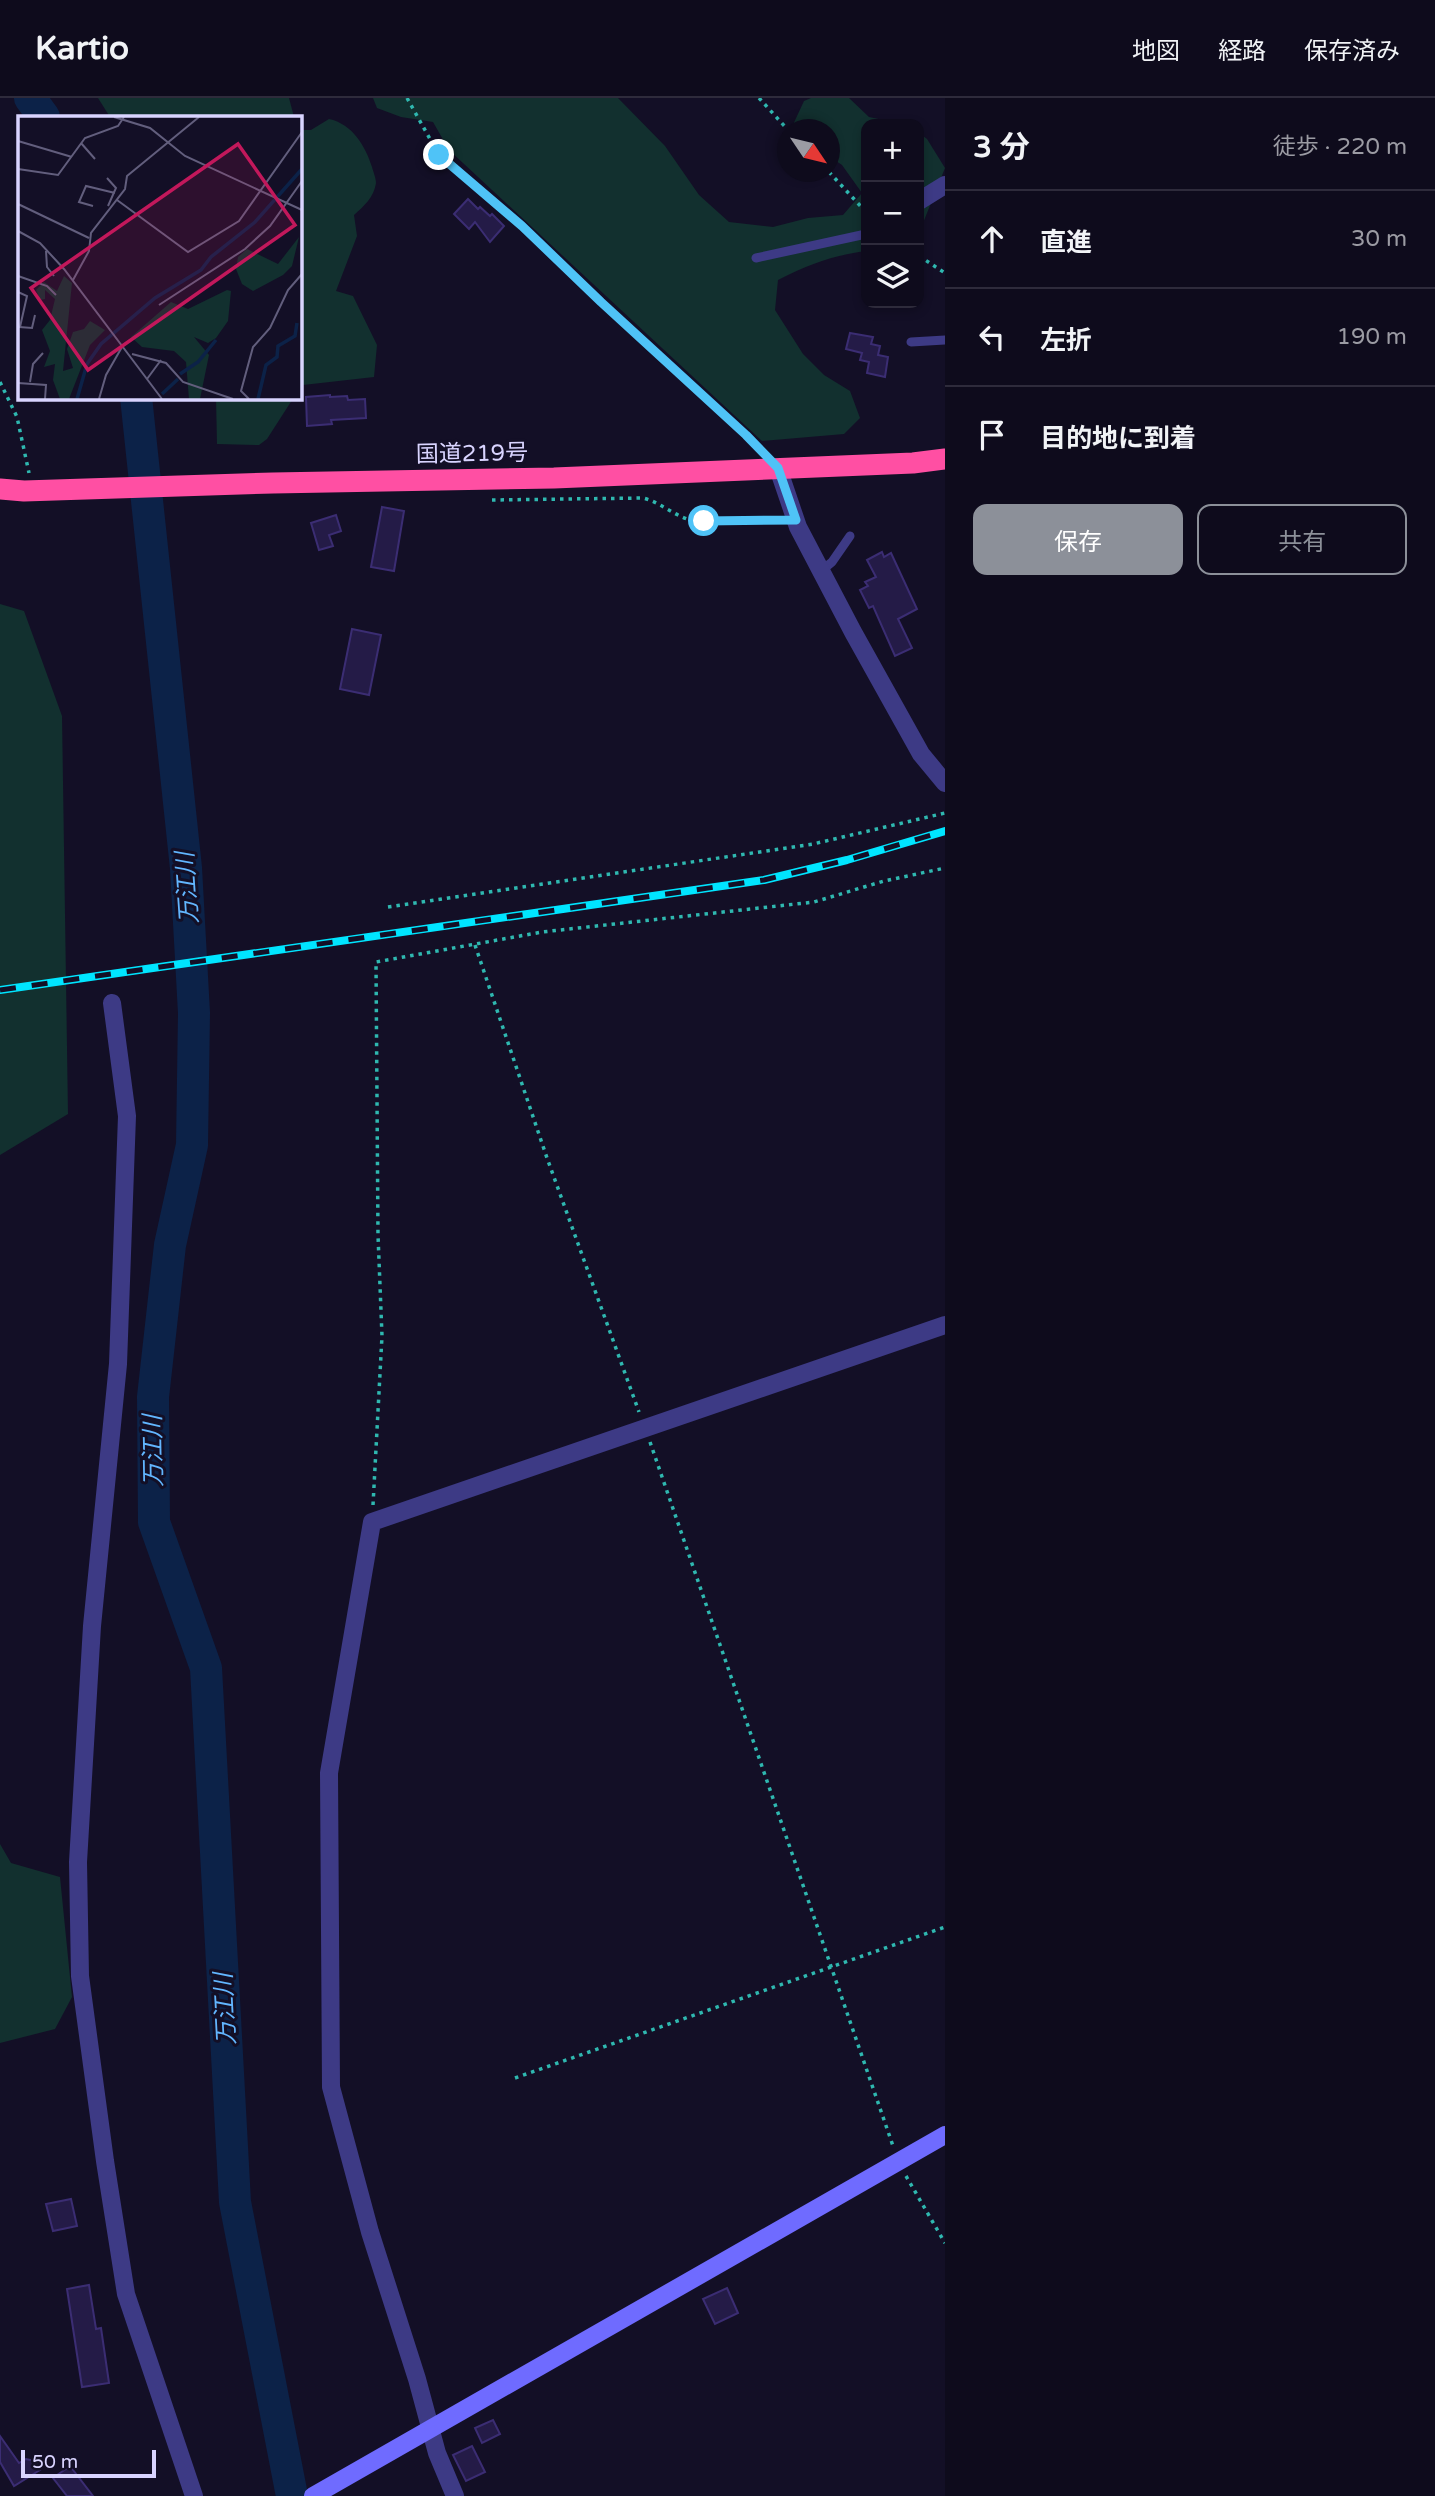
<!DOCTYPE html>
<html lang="ja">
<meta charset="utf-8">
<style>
body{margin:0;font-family:"Varela Round","Noto Sans JP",sans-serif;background:#171425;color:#f1f3f6}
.controls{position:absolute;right:21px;top:21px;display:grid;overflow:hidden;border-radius:14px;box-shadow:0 4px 10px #0003}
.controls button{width:63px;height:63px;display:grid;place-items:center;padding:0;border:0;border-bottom:2px solid #2e2b3b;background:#0e0b1c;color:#f1f3f6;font:35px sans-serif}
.compass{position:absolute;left:777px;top:21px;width:63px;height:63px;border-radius:50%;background:#0e0b1c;box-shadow:0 4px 10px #0003;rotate:125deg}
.scale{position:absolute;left:21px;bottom:18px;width:135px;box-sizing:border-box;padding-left:7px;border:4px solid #d9d4ff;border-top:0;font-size:19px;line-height:24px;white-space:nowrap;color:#d9d4ff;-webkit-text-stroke:5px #130f26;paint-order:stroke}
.stop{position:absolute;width:21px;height:21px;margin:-16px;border:5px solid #4fc3f7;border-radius:50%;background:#fff}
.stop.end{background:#4fc3f7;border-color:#fff;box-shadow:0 2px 7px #0008}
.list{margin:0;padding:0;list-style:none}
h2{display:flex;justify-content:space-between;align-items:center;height:91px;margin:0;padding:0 28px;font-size:30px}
h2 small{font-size:23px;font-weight:400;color:#9b9ba3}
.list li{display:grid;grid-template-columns:46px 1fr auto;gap:21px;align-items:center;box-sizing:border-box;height:98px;padding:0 28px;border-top:2px solid #2e2b3b}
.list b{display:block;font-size:26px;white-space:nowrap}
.list em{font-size:23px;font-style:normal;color:#9b9ba3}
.actions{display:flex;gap:14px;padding:21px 28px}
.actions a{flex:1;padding:16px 0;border:2px solid #8c9099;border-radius:14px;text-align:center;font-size:24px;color:#8c9099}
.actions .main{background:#8c9099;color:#fff}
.icon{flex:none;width:38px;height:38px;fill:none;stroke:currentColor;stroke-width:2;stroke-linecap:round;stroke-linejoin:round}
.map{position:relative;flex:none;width:945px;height:2398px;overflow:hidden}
header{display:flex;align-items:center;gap:42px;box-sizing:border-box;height:98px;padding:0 35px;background:#0e0b1c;border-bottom:2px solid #2e2b3b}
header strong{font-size:33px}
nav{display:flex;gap:38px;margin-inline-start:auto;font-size:24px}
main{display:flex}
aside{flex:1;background:#0e0b1c}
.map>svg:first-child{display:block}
</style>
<header>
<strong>Kartio</strong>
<nav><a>地図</a><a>経路</a><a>保存済み</a></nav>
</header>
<main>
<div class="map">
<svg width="945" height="2398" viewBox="0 0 945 2398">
<rect width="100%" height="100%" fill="#130f26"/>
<g fill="#12302f">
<path d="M98 0H289L294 19H110Z"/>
<path d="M373 0H618L665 48 699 97 729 124 773 129 808 120 843 117 862 95 842 67 830 59V32L791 31 804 3 811 0H849L869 19 902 26H866V153C831 158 810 166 778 182L775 212 803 256 824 277 850 293 860 320 844 336 762 343 449 52 433 24 401 19 377 10Z"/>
<path d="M329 21C352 26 365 47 372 69 373 73 376 80 376 85 374 99 364 108 354 117L357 138 336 193 353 198 377 247 374 279 303 287 299 292V32H311Z"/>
<path d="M919 35 927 41 945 70 919 135Z"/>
<path d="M216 299H294L267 341 259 347 217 346Z"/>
<path d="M0 506 24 513 62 618 68 1016 0 1057Z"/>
<path d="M0 1746 11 1765 60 1779 72 1899 55 1931 0 1945Z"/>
</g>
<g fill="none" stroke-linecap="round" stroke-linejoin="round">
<g stroke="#0c2248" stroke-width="32">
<path d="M30 0 44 19"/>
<path d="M136 299 186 770 194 915 192 1047 170 1147 153 1299 154 1424 206 1570 235 2104 292 2398"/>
</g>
</g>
<g fill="#241b47" stroke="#3b2d73" stroke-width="2">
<path d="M468 101 478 111 480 109 490 118 492 116 504 128 490 144 475 124 469 131 454 116Z"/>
<path d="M850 235 873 239 871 246 880 248 878 257 888 259 885 279 867 275 869 264 860 262 862 255 846 251Z"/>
<path d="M330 297V299L347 298 348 302 365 301 366 320 331 322 332 326 307 328 306 299Z"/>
<path d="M382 409 404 413 394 473 371 469Z"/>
<path d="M336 417 341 433 329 437 333 448 319 452 311 425Z"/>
<path d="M882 454 884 459 891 455 917 511 898 521 912 550 895 558 873 508 869 510 860 492 868 488 865 484 876 479 867 462Z"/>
<path d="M352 531 381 537 369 597 340 591Z"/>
<path d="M71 2101 77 2128 53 2133 46 2106Z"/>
<path d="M89 2187 96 2231 101 2230 109 2285 82 2289 67 2191Z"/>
<path d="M727 2190 738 2215 715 2226 703 2201Z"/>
<path d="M493 2322 500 2336 482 2345 475 2330Z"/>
<path d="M0 2338 19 2365 26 2361 35 2363 40 2372 14 2388 0 2364Z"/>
<path d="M472 2348 485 2374 466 2383 453 2357Z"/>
<path d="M70 2368 93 2398H67L53 2380Z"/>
</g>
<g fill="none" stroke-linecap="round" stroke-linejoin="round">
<g stroke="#2fb8b0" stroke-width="3.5" stroke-dasharray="3.5 5" stroke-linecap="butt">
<path d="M407 0 439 57 522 128 761 352"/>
<path d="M759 0 788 32"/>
<path d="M829 74 866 114"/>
<path d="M919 158 945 175"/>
<path d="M0 284 17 319 29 375"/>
<path d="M492 402 643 400C659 404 671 415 687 421L780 422"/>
<path d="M388 809 813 746 945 715"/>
<path d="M475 847 547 1060 639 1314"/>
<path d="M650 1344 893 2048"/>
<path d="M373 1407 382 1238 378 1137 376 864 542 834 814 804 884 783 945 770"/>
<path d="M515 1980 945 1829"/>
<path d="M906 2078 945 2145"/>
</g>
<g stroke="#3d3a85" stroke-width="9">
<path d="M756 160 866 136"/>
<path d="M911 244 945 242"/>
<path d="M821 473 832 464 850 438"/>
</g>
<g stroke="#3d3a85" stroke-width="18">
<path d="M919 103 945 87"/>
<path d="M778 370 798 429 853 534 921 656 945 685"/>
<path d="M112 905 127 1018 118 1266 92 1528 78 1764 80 1878 105 2063 126 2196 194 2398"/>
<path d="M455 2398 437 2355 417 2281 370 2134 331 1989 329 1675 372 1424 945 1227"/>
</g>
<path stroke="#6f6bff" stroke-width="18" d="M313 2398 945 2037"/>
<path stroke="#ff4fa3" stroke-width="21" d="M0 391 24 393 273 385 554 380 913 365 945 361"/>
<g stroke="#00e5ff" stroke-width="8">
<path id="rail" d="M0 892 764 782 847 762 945 733"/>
</g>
<use href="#rail" stroke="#130f26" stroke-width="5" stroke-dasharray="16" stroke-linecap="butt"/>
</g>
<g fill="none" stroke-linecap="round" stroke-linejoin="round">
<path stroke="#4fc3f7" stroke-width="9" d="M439 57 522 128 601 204 746 337 778 370 796 422 704 423"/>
</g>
<g text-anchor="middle" stroke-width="6" stroke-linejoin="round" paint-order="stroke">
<g font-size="23" fill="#d9d4ff" stroke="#130f26">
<text transform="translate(472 355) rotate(-1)" y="8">国道219号</text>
</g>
<g font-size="24" font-style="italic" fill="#62b6ff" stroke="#130f26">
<text transform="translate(187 790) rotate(-94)" y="8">万江川</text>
<text transform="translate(153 1353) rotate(-91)" y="8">万江川</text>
<text transform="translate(225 1911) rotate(-93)" y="8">万江川</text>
</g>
</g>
<g transform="translate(18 18)">
<rect width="284" height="284" fill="#130f26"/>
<path d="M281 121 274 150 265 159 235 175 224 168 218 153 220 141 229 133 260 148ZM46 160 54 167 45 255 55 252 49 233 55 216 66 213 72 205 87 214 72 229 51 283H42L35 264 37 248 26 251 32 235 24 214 32 204 37 183 27 174V183L22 184 18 174 26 166 39 175ZM209 174 213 175 210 205 198 222 190 227 176 221 191 239 182 283H171L168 246 156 235 124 231 113 221 153 186 170 193Z" fill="#12302f"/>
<path fill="none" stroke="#0c2248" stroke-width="3.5" d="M162 258 180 246 198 224M144 278 160 263M59 283 69 248 83 228 137 182 183 154 193 141 237 106 284 53M240 283 248 249 259 241 260 230 277 220 279 207"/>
<path fill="none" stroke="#625e7d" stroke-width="2" d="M96 1 132 12 167 40 284 94M0 25 54 41M63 27 77 43M0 53 40 59 67 22 100 10 106 1M89 62 98 72 90 90M99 84 170 136 221 105 284 16M0 88 71 122M75 90 61 86 68 70 97 77M0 115 22 127 46 153 144 283M28 135 29 151 36 160M0 160 29 170 38 179M55 164 71 135 73 117 107 73 109 60 181 1M0 176 9 180 2 211M141 189 227 133 252 110 284 65M1 211 14 212 17 199M114 238 148 247 165 266 215 283M129 263 143 244M12 266 15 248 25 237M0 267 28 269 27 283M81 283 88 259 104 231M231 283 223 275 235 231 252 212 270 174 284 158"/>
<path fill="#c2185b" fill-opacity="0.15" stroke="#c2185b" stroke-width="3.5" d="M220 28 277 109 70 254 13 172Z"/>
<rect width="284" height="284" fill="none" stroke="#d9d4ff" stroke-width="3.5"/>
</g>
</svg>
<div class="controls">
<button>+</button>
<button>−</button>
<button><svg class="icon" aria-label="layers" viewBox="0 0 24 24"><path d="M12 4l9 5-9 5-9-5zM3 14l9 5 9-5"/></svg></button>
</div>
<svg class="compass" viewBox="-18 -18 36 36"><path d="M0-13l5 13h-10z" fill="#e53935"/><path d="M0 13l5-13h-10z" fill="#9b9ba3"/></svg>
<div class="scale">50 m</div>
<div class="stop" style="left:704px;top:423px"></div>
<div class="stop end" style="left:439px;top:57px"></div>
</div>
<aside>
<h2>3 分<small>徒歩 · 220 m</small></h2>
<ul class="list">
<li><svg class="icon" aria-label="ahead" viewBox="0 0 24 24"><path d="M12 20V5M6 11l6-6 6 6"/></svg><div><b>直進</b></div><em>30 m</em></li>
<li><svg class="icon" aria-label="left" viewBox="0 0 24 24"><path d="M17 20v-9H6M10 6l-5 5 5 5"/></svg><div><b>左折</b></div><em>190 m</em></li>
<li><svg class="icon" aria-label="arrive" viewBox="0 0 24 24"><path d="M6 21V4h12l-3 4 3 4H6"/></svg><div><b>目的地に到着</b></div></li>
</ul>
<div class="actions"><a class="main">保存</a><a>共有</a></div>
</aside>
</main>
